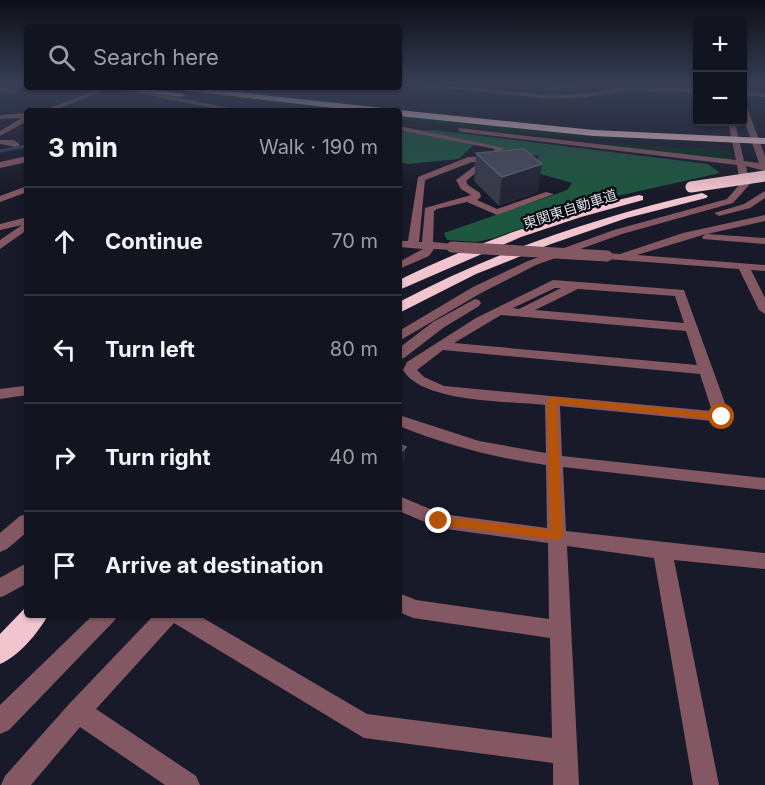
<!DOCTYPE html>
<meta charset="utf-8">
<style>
body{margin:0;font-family:Inter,"Noto Sans JP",sans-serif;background:#1f212c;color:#f1f3f6}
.controls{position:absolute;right:18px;top:18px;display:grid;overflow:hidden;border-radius:6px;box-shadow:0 2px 4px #0004}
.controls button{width:54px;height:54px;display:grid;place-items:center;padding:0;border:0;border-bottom:2px solid #31333d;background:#12141f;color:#f1f3f6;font:30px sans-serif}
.stop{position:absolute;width:18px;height:18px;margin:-14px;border:4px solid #b45309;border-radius:50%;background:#fff}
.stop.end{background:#b45309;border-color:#fff;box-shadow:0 2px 6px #0008}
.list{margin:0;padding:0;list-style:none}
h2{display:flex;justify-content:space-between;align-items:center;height:78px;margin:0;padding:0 24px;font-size:26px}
h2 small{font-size:20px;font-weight:400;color:#9c9ea4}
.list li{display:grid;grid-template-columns:39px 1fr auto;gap:18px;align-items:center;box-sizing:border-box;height:108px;padding:0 24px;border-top:2px solid #31333d}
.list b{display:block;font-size:22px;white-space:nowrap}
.list em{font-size:20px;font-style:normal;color:#9c9ea4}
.icon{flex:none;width:33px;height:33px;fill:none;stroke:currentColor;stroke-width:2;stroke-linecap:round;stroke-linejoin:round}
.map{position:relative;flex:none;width:765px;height:785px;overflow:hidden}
.search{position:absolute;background:#12141f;box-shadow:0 2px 4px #0004;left:24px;top:24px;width:378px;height:66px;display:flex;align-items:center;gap:15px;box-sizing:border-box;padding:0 21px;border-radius:6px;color:#9c9ea4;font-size:22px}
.panel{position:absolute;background:#12141f;box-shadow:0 2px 4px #0004;left:24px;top:108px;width:378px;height:510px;border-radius:6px}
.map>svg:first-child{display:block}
</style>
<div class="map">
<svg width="765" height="785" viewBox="0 0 765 785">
<rect width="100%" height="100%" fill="#181a29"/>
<g fill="#0a2f20">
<path d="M579 86 590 91 535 95 527 88Z"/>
<path d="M201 93 367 111H321L196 94Z"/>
<path d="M399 115 665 142 532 134 399 120Z"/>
<path d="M570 141 724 150 731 151V161Z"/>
</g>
<path fill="#1e573f" d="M433 130 708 164 720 173 604 199 494 238 477 242 447 240 444 233 567 190 572 183 530 171 539 156 474 144 459 159 408 164 399 162V132Z"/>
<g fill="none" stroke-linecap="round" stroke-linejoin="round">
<path stroke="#294368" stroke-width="3" d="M0 151 27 146"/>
<g fill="#845862" fill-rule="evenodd">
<path d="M399 83H422L550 95 587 93 630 86 698 89V93L630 90 587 97 550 99Z"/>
<path d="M577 83 585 85 521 89 518 87Z"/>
<path d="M103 87H112L53 111H42Z"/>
<path d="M118 87H126L243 111H228L121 90Z"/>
<path d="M0 88 17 91 14 93 0 92Z"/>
<path d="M742 91 765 93V97L742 95Z"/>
<path d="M742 100 745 102 765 156V171L746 166 750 184 733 203 622 234 536 265 481 293 399 341V331L473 287 528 261 614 230 727 199 740 184 737 165 462 132 458 130 459 128 736 160 728 122H735L744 161 759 163 742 114Z"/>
<path d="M167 108 183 111H164Z"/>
<path d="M97 109H154L158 111H93Z"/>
<path d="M27 113V121L0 136V131L22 118 0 119V115Z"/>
<path d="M399 126 504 148 493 163 472 162 425 180 419 242H422L425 208 471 195 461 189 456 180 476 165 483 167 466 181 468 185 480 193 481 197 477 200 497 209 546 192 554 194 497 215 467 202 437 209 434 211 433 242 452 244 457 247 452 250 434 249 429 256 399 269V262L423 249 399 247V241H408L418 177 468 157 489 156 495 149 399 130Z"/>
<path d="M0 140H14L20 145 16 147 0 144Z"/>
<path d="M27 156V162L0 168V162Z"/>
<path d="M27 186V192L0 202V196Z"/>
<path d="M765 191V198L750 208 719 216 714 213 744 204Z"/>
<path d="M765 215V221L707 234 765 238V244L703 239 702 237 706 234 637 255 765 265V271L751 270 765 298V314L759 310 739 269 607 259 601 256 607 253 620 254 683 233Z"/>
<path d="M24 218 27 219V230L0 249V240L22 225 0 230V224Z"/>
<path d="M553 280 684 290 730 417 722 422 560 406 562 456 765 478V490L563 467 566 531 765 553V569L674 560 719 785H693L654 558 567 546 579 785H553V763L364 738 174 623 96 709 196 776 200 785H165L80 727 31 785H1L5 776 70 703 154 615H198L367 714 552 738 550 638 413 618 399 612V593L416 600 549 619 548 543 439 528 399 511V496L442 514 547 528 546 465C495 458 446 445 399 426V415L479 441 546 453 545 405C508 401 423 403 403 370L407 362 476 318ZM555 288H561L519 309 513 308ZM578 289 675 296 684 323 535 310ZM501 315 686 331 697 365 454 343ZM443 350 700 374 712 411 444 386 424 377 417 370Z"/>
<path d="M475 299 479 300 481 303 479 306 443 328 404 358 399 359V348L433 322Z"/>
<path d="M24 386 27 387V395L0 399V389Z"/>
<path d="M27 514V532L7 549 0 552V533L20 516Z"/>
<path d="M93 615H118L114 621 9 730 0 734V705Z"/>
</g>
<g fill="#f2c5ce" fill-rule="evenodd">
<path d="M107 87H132L181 93 185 95 181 97Z"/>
<path d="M166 87H191L383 108 387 111H360L170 89Z"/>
<path d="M399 110 594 130 765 138V144L594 136 399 116V111H396Z"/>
<path d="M702 193 708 196 706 198 627 218 551 244 476 274 399 313V302C496 251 596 217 702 193Z"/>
<path d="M639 195 643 196V200L581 217 521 237 399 290V280C476 242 556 215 639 195Z"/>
<path d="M26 607 27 615H48C39 632 18 657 0 664V634Z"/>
</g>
<path stroke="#845862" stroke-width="11" d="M452 247 607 256"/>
<path stroke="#845862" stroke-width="18" d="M0 588 27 573"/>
<path stroke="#f2c5ce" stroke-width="11" d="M691 187 765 176"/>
</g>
<path fill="#383a49" d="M476 153 538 192 499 206 474 181Z"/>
<g fill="#232535">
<path d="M542 164 538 192 499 206 502 177Z"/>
<path d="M406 447 405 460 399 467V454Z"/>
</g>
<g fill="#494b5a" stroke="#616371" stroke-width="1.5">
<path d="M524 149 542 164 502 177 476 153Z"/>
<path d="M399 444 406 447 399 454Z"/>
</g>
<linearGradient id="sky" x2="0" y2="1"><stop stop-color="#0d0e17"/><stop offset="0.43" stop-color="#373e54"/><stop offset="1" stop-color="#373e54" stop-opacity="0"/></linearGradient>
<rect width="765" height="193" fill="url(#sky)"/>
<path fill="#b45309" d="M552 397 722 414 727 417 722 420 557 404 563 536 561 539 557 540 434 524 433 521 439 516 550 530 547 400Z"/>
<g text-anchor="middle" stroke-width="4.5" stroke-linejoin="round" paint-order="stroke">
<g font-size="14" fill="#dee0ea" stroke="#05060b">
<text transform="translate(570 209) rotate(-18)" y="5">東関東自動車道</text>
</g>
</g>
</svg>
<div class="controls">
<button>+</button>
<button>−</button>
</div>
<div class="stop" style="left:722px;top:417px"></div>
<div class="stop end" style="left:439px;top:521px"></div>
<div class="search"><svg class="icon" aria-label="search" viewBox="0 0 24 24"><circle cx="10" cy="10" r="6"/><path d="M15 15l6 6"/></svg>Search here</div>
<section class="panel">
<h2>3 min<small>Walk · 190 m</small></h2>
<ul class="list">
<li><svg class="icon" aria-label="ahead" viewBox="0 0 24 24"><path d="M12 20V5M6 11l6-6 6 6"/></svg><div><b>Continue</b></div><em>70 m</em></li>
<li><svg class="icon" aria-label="left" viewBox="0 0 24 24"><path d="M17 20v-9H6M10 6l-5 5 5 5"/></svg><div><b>Turn left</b></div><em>80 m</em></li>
<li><svg class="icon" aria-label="right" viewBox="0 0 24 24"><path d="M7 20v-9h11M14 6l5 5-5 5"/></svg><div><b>Turn right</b></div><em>40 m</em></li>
<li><svg class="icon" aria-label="arrive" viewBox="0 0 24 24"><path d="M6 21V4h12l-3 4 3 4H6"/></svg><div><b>Arrive at destination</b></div></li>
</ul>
</section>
</div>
